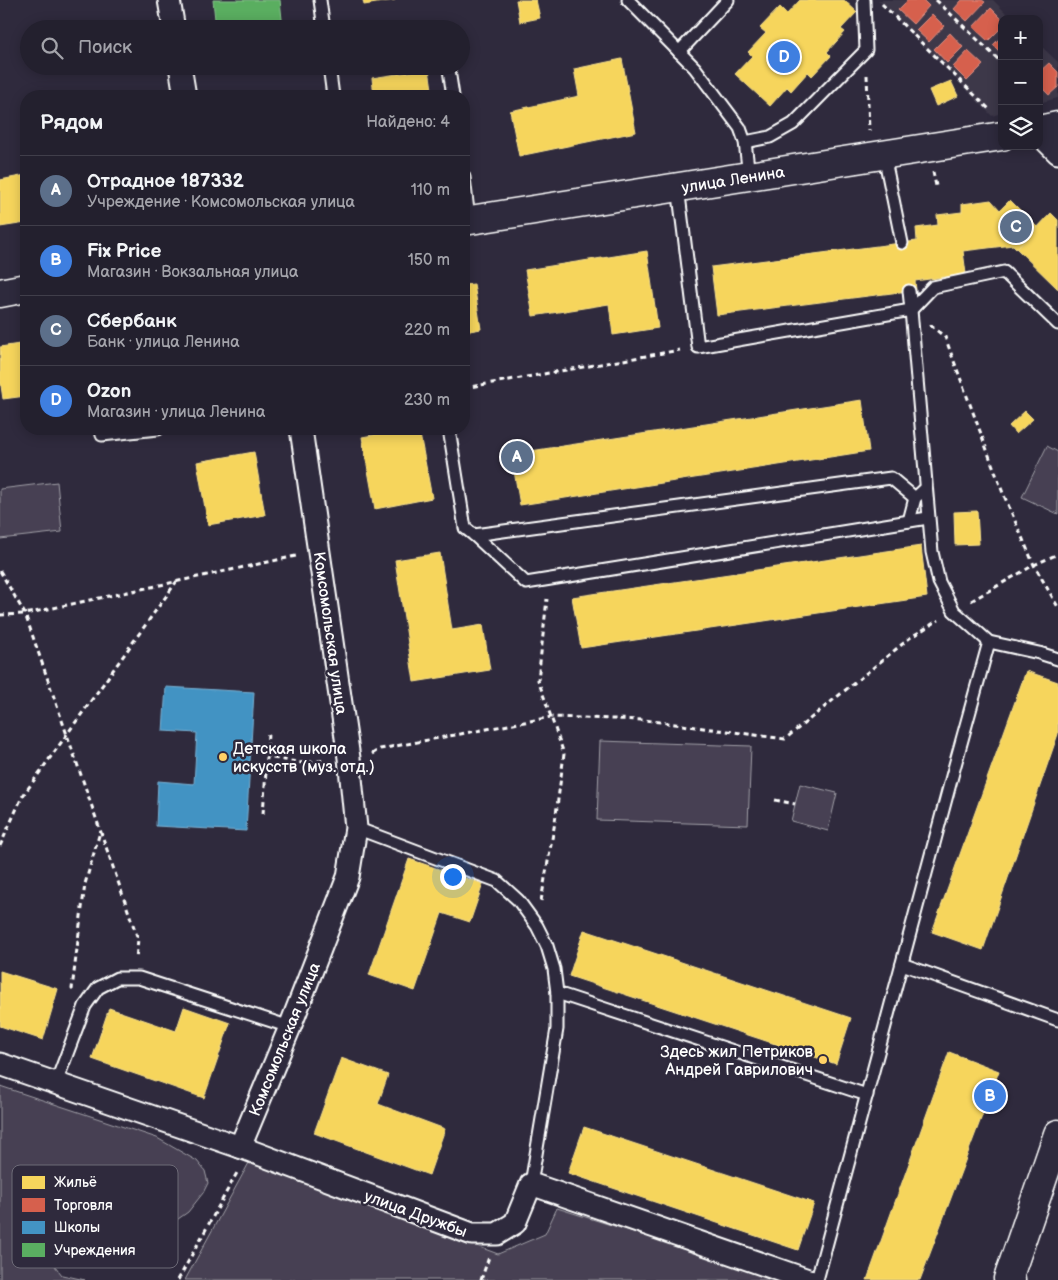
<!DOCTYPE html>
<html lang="ru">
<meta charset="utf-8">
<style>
body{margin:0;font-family:"Balsamiq Sans",sans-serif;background:#2b2836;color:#f1f3f6}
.controls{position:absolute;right:15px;top:15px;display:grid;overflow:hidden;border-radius:10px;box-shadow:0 2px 12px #0003}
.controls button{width:45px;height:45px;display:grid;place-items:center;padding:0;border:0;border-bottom:1px solid #403e4a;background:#23202e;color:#f1f3f6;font:25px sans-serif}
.you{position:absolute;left:452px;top:876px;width:18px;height:18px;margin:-12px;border:4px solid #fff;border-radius:50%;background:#1a73e8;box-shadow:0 0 0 8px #1a73e833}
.badge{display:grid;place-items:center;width:32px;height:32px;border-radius:50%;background:#ffd166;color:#fff;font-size:16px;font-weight:700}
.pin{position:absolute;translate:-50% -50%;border:2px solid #fff;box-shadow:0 1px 5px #0006}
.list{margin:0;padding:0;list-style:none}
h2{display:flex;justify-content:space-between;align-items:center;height:65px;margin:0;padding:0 20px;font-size:21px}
h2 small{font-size:16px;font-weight:400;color:#a3a3aa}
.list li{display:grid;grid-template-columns:32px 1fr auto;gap:15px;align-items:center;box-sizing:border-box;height:70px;padding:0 20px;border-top:1px solid #403e4a}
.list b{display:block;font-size:19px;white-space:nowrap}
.list p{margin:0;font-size:16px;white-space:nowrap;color:#a3a3aa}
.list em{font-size:16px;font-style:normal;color:#a3a3aa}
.icon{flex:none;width:28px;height:28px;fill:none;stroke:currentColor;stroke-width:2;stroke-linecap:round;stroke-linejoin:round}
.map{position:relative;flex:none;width:1058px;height:1280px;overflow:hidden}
.search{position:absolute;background:#23202e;box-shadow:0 2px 12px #0003;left:20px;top:20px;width:450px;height:55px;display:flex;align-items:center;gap:12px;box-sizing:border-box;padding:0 18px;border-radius:28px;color:#a3a3aa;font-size:19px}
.panel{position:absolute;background:#23202e;box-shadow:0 2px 12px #0003;left:20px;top:90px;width:450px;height:345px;border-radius:20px}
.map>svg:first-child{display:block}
</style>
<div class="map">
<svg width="1058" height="1280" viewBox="0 0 1058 1280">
<rect width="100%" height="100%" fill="#2f2a3d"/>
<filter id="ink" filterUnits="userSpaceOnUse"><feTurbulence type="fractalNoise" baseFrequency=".02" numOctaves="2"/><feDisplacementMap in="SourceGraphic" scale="10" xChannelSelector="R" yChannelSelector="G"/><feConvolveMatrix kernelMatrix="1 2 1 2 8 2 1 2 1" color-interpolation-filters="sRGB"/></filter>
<g filter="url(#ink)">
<g fill="#3c3749">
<path d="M878 0H993L1012 19H1002V113L992 116Z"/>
<path d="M1039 44 1058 62V98L1039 103Z"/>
</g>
<g fill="#464152" stroke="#a2a0a8">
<path d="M1047 446 1058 452V514L1022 497Z"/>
<path d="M57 482 62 532 0 539V489Z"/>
<path d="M600 741 751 746 748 825 597 820Z"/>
<path d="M800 784 837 793 828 831 791 821Z"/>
<path d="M0 1086 157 1138 197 1161 205 1171 208 1183 203 1193 188 1212 168 1226 146 1248 136 1255 125 1260 104 1265 78 1257H65L55 1266 62 1275 85 1280H0Z"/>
<path d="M250 1161 498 1254 545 1234 557 1208 776 1277 777 1280H185Z"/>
</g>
<g fill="#f6d55c" stroke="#f9e28d">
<path d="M363 0H395L364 5Z"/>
<path d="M516 0H536L540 18 520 22Z"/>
<path d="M800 0H844L857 12 841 29 845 32 827 52 831 56 812 76 808 72 791 91 787 87 770 106 735 74 752 56 748 52 766 33 760 28 780 7 787 14Z"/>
<path d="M622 59 636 132 519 156 510 111 579 96 574 69Z"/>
<path d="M429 69 433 96H374L372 78Z"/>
<path d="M951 81 958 96 936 106 929 90Z"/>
<path d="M26 175V223L0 227V180Z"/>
<path d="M991 200 1000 210 1010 200 1037 227 1017 249 1013 245 963 251 966 274 915 281 916 290 717 315 711 267 917 241 916 228 938 225 937 215 962 212V204Z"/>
<path d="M1051 213 1058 220V289L1017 249Z"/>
<path d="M647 251 658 328 613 335 609 304 533 316 525 270Z"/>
<path d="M474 284 481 329 464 332V285Z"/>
<path d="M26 343V396L3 399 0 379V347Z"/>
<path d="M862 400 869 451 520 505 511 454Z"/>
<path d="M1025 411 1033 419 1016 434 1009 426Z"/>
<path d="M405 429H419L432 498 375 509 362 437Z"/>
<path d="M254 452 265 515 208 525 197 462Z"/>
<path d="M977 511 979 544 955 545 954 512Z"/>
<path d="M921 546 927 597 581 648 572 597Z"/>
<path d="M440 553 452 630 483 625 490 670 414 682 395 560Z"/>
<path d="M1026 671 1058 682V734L983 950 932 932Z"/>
<path d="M409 859 483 884 470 922 442 913 415 991 369 975Z"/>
<path d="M584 930 851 1018 836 1064 569 976Z"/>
<path d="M0 971 58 989 43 1040 0 1026Z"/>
<path d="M184 1007 230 1023 204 1098 92 1059 109 1008 176 1031Z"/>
<path d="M949 1052 999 1071 920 1280H867Z"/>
<path d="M341 1058 388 1075 378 1104 445 1129 429 1175 314 1133Z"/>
<path d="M584 1127 814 1203 798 1250 568 1173Z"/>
</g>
<g fill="#d6604d" stroke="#e29082">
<path d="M908 0H923L929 6 913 24 898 10Z"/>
<path d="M962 0H982L985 2 967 21 954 9Z"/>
<path d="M991 8 1002 19V27L988 41 973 27Z"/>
<path d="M932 14 944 26 929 42 916 30Z"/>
<path d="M950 33 963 47 947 63 934 49Z"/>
<path d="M1002 36V54L993 45Z"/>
<path d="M968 51 983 65 967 81 953 67Z"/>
<path d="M1049 63 1058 72V87L1049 95 1039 85V72Z"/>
</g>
<path fill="#4393c3" stroke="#7bb3d5" d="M166 687 254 692 246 831 156 826 158 781 194 784 197 733 163 731Z"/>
<path fill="#5aae61" stroke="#8cc690" d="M213 0H280L283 29H216Z"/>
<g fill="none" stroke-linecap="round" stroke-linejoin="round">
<g stroke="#fff" stroke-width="15">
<g id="service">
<path d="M320 0 324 29"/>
<path d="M628 0 695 68 740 128 745 142 749 176"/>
<path d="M679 52 728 0"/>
<path d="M329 66 333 96"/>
<path d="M449 70 453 96"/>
<path d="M745 142 770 137 793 124 866 50 864 0"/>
<path d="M884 155 902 243"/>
<path d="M464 177 469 220"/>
<path d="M678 187 698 347 911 310 932 552 939 582 954 611 989 642 1039 653 1058 659"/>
<path d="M909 291 911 310 933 287 1004 272 1058 324"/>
<path d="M100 429 102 435 158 429"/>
<path d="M449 429 465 528 474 535 526 583 928 518"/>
<path d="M909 521 915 498"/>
<path d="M474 535 891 478 915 498 926 488"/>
<path d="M356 828 497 881 518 900 537 926 547 946 554 969 557 993V1029L531 1184"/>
<path d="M902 964 1058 1020"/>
<path d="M557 993 867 1095"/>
<path d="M56 1083 85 1006 98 988 117 978H139L290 1027"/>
<path d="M817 1280 955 765 989 642"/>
</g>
</g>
<g stroke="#fff" stroke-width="25">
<g id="minor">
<path d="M169 0 174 29"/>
<path d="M180 66 185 96"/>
<path d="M1039 134 1058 153"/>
<path d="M0 1064 240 1147 472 1234H497L515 1223 531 1184 808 1280"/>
<path d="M240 1147 290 1027 348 877 356 828 349 758 301 429"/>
</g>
</g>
<g stroke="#fff" stroke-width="31">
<g id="tertiary">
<path d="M1039 130 1058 126"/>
<path d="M464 221 1002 136"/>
<path d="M0 293 26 288"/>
<path d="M1011 1280 1008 1279 1058 1134"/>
</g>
</g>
<g stroke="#fff" stroke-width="3" stroke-dasharray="5 4" stroke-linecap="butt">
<path d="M936 0 1002 63"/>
<path d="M882 4 990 110"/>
<path d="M867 75 869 131"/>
<path d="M933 172 936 186"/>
<path d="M930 325 945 337 1003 493 1034 565 1058 607"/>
<path d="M464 388 680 350"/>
<path d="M0 571 25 614 138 939 136 959"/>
<path d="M971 601 1034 565 1058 554"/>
<path d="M0 615 25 614 296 556"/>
<path d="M372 754 380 749 551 717 645 720 785 739 911 637 939 620"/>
<path d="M267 757 268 731"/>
<path d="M775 800 795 804"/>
<path d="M263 814 267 757 303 763 326 760"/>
<path d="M0 846 22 797 177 581"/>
<path d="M541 901 555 822 564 754 538 680 547 599"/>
<path d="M73 990 72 989 85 884 100 832"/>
<path d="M178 1280 238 1171"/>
<path d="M481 1280 489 1257"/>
</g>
<use href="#service" stroke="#2f2a3d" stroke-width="11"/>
<use href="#minor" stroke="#2f2a3d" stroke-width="21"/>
<use href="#tertiary" stroke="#2f2a3d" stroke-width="28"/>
</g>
</g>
<g fill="#ffd166" stroke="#2f2a3d" stroke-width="2">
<circle cx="223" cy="757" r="5"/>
<circle cx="823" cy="1060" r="5"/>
</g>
<g text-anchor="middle" stroke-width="5" stroke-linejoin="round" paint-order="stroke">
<g font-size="16" fill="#fff" stroke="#2f2a3d">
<text transform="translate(733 179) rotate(-9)" y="6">улица Ленина</text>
<text transform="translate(331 633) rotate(82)" y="6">Комсомольская улица</text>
<text transform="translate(284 1039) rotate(-68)" y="6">Комсомольская улица</text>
<text transform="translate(416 1213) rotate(20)" y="6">улица Дружбы</text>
</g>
<g font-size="16" fill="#fff" stroke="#2f2a3d" text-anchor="start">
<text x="233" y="754">Детская школа<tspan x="233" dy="18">искусств (муз. отд.)</tspan></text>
<text x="813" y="1057" text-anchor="end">Здесь жил Петриков<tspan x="813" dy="18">Андрей Гаврилович</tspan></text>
</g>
</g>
<rect x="12" y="1165" width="166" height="103" rx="8" fill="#2f2a3d" stroke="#6d6a77" stroke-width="1"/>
<rect x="22" y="1176" width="23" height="13" fill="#f6d55c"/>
<rect x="22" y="1198" width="23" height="14" fill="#d6604d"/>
<rect x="22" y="1221" width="23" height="13" fill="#4393c3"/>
<rect x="22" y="1243" width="23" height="14" fill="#5aae61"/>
<g font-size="14" fill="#fff">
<text x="54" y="1187">Жильё</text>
<text x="54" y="1210">Торговля</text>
<text x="54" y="1232">Школы</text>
<text x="54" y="1255">Учреждения</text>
</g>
</svg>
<div class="controls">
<button>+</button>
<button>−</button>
<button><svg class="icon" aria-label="layers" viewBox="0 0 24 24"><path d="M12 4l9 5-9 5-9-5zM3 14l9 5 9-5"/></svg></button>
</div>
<div class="you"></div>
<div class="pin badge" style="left:517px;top:457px;background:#5c6f8a">A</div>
<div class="pin badge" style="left:990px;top:1096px;background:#3f7fe0">B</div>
<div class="pin badge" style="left:1016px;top:227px;background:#5c6f8a">C</div>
<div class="pin badge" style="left:784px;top:57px;background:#3f7fe0">D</div>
<div class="search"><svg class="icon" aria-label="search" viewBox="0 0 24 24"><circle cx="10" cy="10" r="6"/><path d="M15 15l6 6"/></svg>Поиск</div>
<section class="panel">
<h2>Рядом<small>Найдено: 4</small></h2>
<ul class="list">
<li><span class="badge" style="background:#5c6f8a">A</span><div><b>Отрадное 187332</b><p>Учреждение · Комсомольская улица</p></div><em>110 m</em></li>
<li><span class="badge" style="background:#3f7fe0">B</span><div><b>Fix Price</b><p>Магазин · Вокзальная улица</p></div><em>150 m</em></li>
<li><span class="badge" style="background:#5c6f8a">C</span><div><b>Сбербанк</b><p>Банк · улица Ленина</p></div><em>220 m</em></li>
<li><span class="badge" style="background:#3f7fe0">D</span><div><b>Ozon</b><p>Магазин · улица Ленина</p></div><em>230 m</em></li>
</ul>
</section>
</div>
